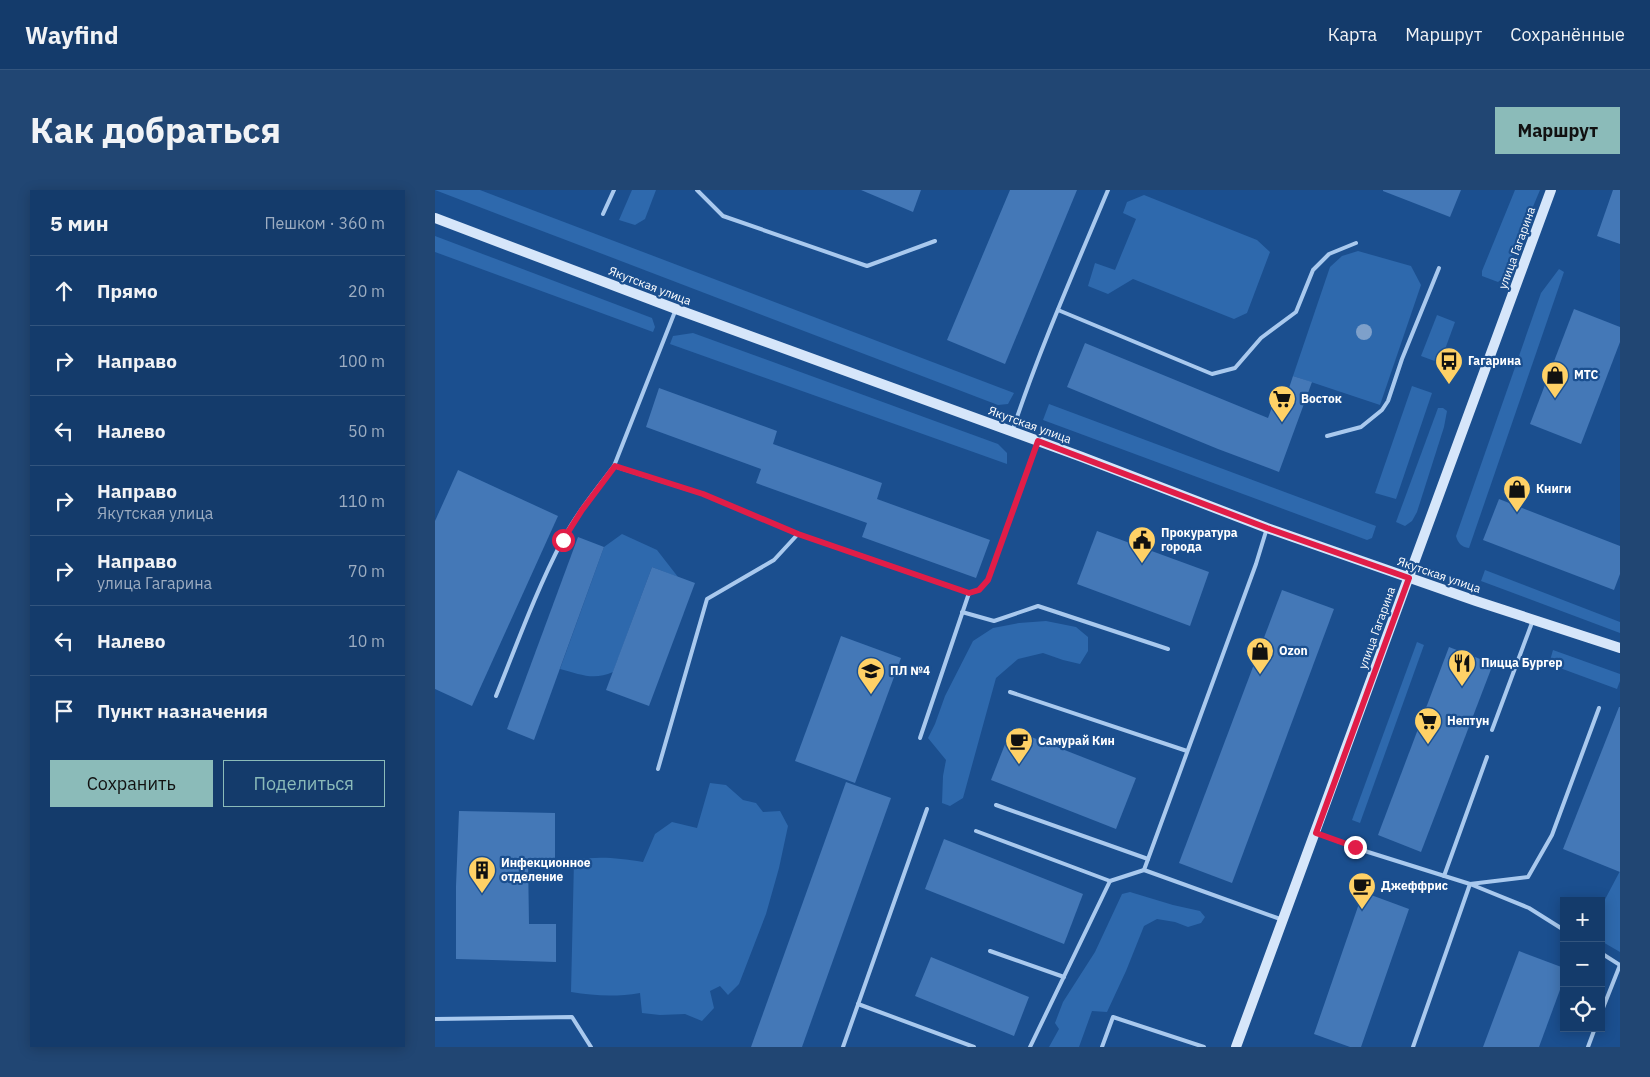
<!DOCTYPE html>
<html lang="ru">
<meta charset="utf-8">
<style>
body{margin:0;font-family:"IBM Plex Sans",sans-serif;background:#214673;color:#f1f3f6}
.controls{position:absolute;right:15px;bottom:15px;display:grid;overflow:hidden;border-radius:0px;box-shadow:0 2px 12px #0003}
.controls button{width:45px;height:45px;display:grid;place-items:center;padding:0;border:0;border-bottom:1px solid #33557e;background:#143b6b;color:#f1f3f6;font:25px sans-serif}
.stop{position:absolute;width:15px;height:15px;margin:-11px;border:4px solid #e11d48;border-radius:50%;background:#fff}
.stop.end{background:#e11d48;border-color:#fff;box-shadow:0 1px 5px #0008}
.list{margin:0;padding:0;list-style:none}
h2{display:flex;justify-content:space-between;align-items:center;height:65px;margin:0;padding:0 20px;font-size:21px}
h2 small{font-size:16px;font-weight:400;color:#9dadc1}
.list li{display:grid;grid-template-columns:32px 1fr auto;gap:15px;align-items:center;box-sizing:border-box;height:70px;padding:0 20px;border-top:1px solid #33557e}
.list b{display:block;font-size:19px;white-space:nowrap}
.list p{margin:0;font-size:16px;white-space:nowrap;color:#9dadc1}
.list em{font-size:16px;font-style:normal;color:#9dadc1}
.actions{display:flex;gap:10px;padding:15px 20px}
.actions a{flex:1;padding:11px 0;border:1px solid #8bbbb9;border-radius:0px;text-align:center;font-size:18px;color:#8bbbb9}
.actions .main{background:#8bbbb9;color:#111}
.icon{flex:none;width:28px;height:28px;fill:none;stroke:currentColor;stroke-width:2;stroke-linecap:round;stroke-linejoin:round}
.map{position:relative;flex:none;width:1185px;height:857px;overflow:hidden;border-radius:0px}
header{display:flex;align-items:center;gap:30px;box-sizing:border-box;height:70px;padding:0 25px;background:#143b6b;border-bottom:1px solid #33557e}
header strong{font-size:24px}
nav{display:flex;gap:28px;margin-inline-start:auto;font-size:18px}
.intro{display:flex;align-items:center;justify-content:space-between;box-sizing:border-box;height:120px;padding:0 30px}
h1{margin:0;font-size:35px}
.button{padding:12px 22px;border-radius:0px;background:#8bbbb9;color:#111;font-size:18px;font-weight:700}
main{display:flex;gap:30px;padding:0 30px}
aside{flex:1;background:#143b6b;border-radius:0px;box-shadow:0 2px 12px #0003}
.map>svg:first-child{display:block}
</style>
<header>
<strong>Wayfind</strong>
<nav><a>Карта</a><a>Маршрут</a><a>Сохранённые</a></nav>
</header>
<div class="intro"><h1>Как добраться</h1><a class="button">Маршрут</a></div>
<main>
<aside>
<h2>5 мин<small>Пешком · 360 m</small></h2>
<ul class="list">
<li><svg class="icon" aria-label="ahead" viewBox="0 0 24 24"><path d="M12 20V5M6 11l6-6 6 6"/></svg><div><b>Прямо</b></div><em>20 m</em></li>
<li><svg class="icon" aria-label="right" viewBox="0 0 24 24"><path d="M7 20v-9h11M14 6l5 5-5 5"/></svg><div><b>Направо</b></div><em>100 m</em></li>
<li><svg class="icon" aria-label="left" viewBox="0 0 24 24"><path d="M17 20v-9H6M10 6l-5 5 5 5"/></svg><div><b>Налево</b></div><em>50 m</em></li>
<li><svg class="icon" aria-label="right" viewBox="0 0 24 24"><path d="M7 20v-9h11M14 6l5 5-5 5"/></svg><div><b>Направо</b><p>Якутская улица</p></div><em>110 m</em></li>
<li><svg class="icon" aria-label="right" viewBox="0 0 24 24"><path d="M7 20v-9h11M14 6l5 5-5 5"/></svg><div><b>Направо</b><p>улица Гагарина</p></div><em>70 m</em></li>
<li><svg class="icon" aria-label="left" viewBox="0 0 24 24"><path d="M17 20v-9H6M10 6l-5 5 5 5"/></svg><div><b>Налево</b></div><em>10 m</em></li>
<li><svg class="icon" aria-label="arrive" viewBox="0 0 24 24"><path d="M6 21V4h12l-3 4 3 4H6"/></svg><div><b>Пункт назначения</b></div></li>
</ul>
<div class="actions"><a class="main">Сохранить</a><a>Поделиться</a></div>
</aside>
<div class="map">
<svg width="1185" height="857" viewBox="0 0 1185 857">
<rect width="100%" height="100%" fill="#1b4f8f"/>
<g fill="#2e69ad">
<path d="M0 0H45L579 203 573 214 563 215Z"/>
<path d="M197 0H221L210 29 200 35 184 30Z"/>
<path d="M1080 0H1105L1068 88 1063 92 1047 86V81Z"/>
<path d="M709 5 822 50 835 62 812 123 799 129 698 89 673 104 653 96 660 73 680 80 701 29 688 23 692 12Z"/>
<path d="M0 46 217 128 220 137 218 142 0 62Z"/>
<path d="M923 61 976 76 986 95 945 215 858 186 895 77 907 66Z"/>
<path d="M1124 79 1129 82 1034 358C1026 357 1023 353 1021 346L1106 103Z"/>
<path d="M1002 125 1020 132 1005 173 986 166Z"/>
<path d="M258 143 563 254 572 263V274L235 154 238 146Z"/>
<path d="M977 196 997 203 961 309 940 303Z"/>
<path d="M614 214 941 336 937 348 932 350 608 230Z"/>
<path d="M1003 218H1008L1012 221 1009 237 982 322 977 331 970 336 961 332Z"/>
<path d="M187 344 222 360 243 387 217 377 178 482C158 491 145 484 125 479L169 357Z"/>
<path d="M1050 380 1185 432V443L1046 391Z"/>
<path d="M611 431 641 437 653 447V461L645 474 628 470 608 463 583 469 561 488 528 608 515 616 507 613 508 586 511 570 493 548 500 534 510 506 538 451 558 438 584 433Z"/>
<path d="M982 452 989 455 925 633 917 630Z"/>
<path d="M1118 460 1185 484V491L1182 499 1114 474Z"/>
<path d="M275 593 291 595 308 610 321 613 328 622 345 621 353 636 344 678 331 724 304 794 293 805 285 796 275 801 279 818 267 831 250 824 225 825 207 823 205 803C181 807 160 806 136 802L139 670C165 666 182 668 208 672L220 644 237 632 262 638Z"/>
<path d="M1185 681V762L1166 751V717Z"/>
<path d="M695 702 738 715 765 721 770 727 766 733 753 737 740 732 722 729 709 736 691 781 672 822 657 821 644 857H614L624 839 620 833 628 812 660 762 687 704Z"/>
</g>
<g fill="#4478b7">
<path d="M426 0H486L478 22Z"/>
<path d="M575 0H642L570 174 512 150Z"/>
<path d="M948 0H1026L1015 27 948 1Z"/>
<path d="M1178 0H1185V54L1162 46Z"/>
<path d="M1139 119 1185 137V152L1146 254 1095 234Z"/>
<path d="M650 153 833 228 840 209 849 213 858 186 877 192 844 282 783 259 632 197Z"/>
<path d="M224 198 342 241 338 254 447 293 442 309 555 350 541 388 427 347 432 333 321 293 326 279 211 237Z"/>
<path d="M23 280 123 326 37 516 0 499V331Z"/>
<path d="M1064 309 1185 356V384L1179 400 1048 350Z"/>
<path d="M662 341 774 382 755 436 642 394Z"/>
<path d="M143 347 169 357 99 550 72 539Z"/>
<path d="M217 377 260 393 214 516 171 500Z"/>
<path d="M847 400 899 419 797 693 744 673Z"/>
<path d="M406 446 466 468 420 593 360 571Z"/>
<path d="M1014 457 1058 474 986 662 943 645Z"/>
<path d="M1184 517H1185V682L1128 659Z"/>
<path d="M576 539 701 588 681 639 556 590Z"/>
<path d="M411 592 456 608 367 857H316Z"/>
<path d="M24 621 120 623V668H93L94 734H121V772L21 769V696Z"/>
<path d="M509 649 648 704 629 754 490 699Z"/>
<path d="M928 702 974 719 926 857H915L879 844Z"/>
<path d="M1084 761 1129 778V789L1104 857H1048Z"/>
<path d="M496 767 594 807 579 846 480 806Z"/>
</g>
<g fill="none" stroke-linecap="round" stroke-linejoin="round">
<g stroke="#a9c9ee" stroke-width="4">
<path d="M262 0 288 26 432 76 500 51"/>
<path d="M168 24 179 0"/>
<path d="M241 119 179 276 268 304 363 344 534 403 544 400 553 390 602 253"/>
<path d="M623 120 777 184 800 178 826 148 861 122 878 80 894 64 921 53"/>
<path d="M578 239C605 158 640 79 673 0"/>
<path d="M892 246 926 237 947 220 953 211 967 169 1004 78"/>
<path d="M832 338 821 374 709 680 848 730"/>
<path d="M527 422 559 431 603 416 733 459"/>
<path d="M575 502 752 561"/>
<path d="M61 506C82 454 101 401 127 351 141 324 161 300 179 276"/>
<path d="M1057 540 1098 430"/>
<path d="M485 548 534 403"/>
<path d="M223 579 272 409 339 370 363 344"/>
<path d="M561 615 713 669"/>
<path d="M541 641 675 691 709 680"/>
<path d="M881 643 933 662 1035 694 1094 718 1129 740"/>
<path d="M1009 686 1052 567"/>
<path d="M555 761 629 787"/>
<path d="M1166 763 1185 775"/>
<path d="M423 814 539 857"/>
<path d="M1166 823 1185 775"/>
<path d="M0 829 137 827 156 857"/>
<path d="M408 857 492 619"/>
<path d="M595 857 675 691"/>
<path d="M667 857 678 827 769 857"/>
<path d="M978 857 1035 694 1093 687 1117 645 1164 518"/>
<path d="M1153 857 1160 838"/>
</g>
<g stroke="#d6e6fa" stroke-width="10">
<path d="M0 28 241 119 647 267 832 338 1041 411 1185 458"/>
<path d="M801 857 1116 0"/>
</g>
</g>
<circle fill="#7ea0ca" cx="929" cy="142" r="8"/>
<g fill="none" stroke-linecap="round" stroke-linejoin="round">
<path stroke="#e11d48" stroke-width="6" d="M128 350 147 320 180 276 268 304 363 344 534 403 544 400 553 390 603 251 832 338 974 388 881 643 920 657"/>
</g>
<defs>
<g id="bus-pin" transform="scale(1.4375)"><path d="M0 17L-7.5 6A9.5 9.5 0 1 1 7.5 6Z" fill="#ffd166" stroke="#1b4f8f"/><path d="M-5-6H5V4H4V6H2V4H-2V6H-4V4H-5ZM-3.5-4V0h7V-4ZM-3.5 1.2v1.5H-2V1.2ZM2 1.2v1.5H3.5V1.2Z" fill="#111"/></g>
<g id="shop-pin" transform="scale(1.4375)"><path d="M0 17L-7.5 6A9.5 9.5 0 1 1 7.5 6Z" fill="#ffd166" stroke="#1b4f8f"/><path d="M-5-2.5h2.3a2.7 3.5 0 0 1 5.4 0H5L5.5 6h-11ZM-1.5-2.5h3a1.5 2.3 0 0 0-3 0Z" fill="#111"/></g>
<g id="supermarket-pin" transform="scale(1.4375)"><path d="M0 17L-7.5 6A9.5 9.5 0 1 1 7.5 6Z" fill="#ffd166" stroke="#1b4f8f"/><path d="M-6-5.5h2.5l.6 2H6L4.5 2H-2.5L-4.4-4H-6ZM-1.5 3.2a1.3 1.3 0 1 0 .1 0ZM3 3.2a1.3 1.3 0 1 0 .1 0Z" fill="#111"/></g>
<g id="civic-pin" transform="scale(1.4375)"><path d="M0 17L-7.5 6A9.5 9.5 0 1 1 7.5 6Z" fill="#ffd166" stroke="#1b4f8f"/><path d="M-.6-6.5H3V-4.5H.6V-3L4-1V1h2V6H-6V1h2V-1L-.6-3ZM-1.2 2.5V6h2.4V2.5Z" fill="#111"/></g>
<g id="restaurant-pin" transform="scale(1.4375)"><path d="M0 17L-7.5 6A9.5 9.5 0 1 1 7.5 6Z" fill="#ffd166" stroke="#1b4f8f"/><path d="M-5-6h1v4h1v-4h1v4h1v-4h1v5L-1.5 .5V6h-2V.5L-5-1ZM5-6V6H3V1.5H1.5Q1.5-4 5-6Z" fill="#111"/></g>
<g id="school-pin" transform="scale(1.4375)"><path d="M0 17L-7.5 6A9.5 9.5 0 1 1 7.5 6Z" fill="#ffd166" stroke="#1b4f8f"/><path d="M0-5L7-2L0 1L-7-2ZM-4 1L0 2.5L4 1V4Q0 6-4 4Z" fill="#111"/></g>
<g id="cafe-pin" transform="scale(1.4375)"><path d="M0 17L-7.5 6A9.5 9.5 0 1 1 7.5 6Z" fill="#ffd166" stroke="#1b4f8f"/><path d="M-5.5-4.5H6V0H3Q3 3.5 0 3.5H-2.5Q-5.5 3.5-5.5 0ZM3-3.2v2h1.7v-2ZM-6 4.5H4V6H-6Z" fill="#111"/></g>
<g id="building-pin" transform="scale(1.4375)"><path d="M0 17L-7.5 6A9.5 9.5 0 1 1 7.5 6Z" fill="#ffd166" stroke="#1b4f8f"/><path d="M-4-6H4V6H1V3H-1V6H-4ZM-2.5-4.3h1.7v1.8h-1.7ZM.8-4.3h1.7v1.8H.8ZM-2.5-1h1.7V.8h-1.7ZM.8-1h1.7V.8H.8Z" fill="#111"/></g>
</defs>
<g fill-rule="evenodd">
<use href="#bus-pin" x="1014" y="171"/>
<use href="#shop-pin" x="1120" y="185"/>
<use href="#supermarket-pin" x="847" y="209"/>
<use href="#shop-pin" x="1082" y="299"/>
<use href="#civic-pin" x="707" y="350"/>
<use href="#shop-pin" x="825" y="461"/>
<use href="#restaurant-pin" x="1027" y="473"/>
<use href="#school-pin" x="436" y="481"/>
<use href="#supermarket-pin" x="993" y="531"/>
<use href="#cafe-pin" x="584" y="551"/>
<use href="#building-pin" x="47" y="680"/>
<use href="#cafe-pin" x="927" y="696"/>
</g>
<g text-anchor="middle" stroke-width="4.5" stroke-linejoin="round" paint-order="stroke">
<g font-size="12" fill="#fff" stroke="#1b4f8f">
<text transform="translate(1082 58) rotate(-70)" y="4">улица Гагарина</text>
<text transform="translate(215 96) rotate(21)" y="4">Якутская улица</text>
<text transform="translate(595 235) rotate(20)" y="4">Якутская улица</text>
<text transform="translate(1004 385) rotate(19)" y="4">Якутская улица</text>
<text transform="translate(942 438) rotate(-70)" y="4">улица Гагарина</text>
</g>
<g font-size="12" font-weight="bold" fill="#fff" stroke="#1b4f8f" text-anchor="start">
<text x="1033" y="175">Гагарина</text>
<text x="1139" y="189">МТС</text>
<text x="866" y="213">Восток</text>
<text x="1101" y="303">Книги</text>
<text x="726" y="347">Прокуратура<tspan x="726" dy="14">города</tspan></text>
<text x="844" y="465">Ozon</text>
<text x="1046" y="477">Пицца Бургер</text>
<text x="455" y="485">ПЛ №4</text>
<text x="1012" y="535">Нептун</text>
<text x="603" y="555">Самурай Кин</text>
<text x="66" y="677">Инфекционное<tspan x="66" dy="14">отделение</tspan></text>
<text x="946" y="700">Джеффрис</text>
</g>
</g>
</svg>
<div class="controls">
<button>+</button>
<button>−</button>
<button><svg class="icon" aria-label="locate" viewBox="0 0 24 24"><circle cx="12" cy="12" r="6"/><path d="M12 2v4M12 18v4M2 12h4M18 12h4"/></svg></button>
</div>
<div class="stop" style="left:128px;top:350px"></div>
<div class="stop end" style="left:920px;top:657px"></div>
</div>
</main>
